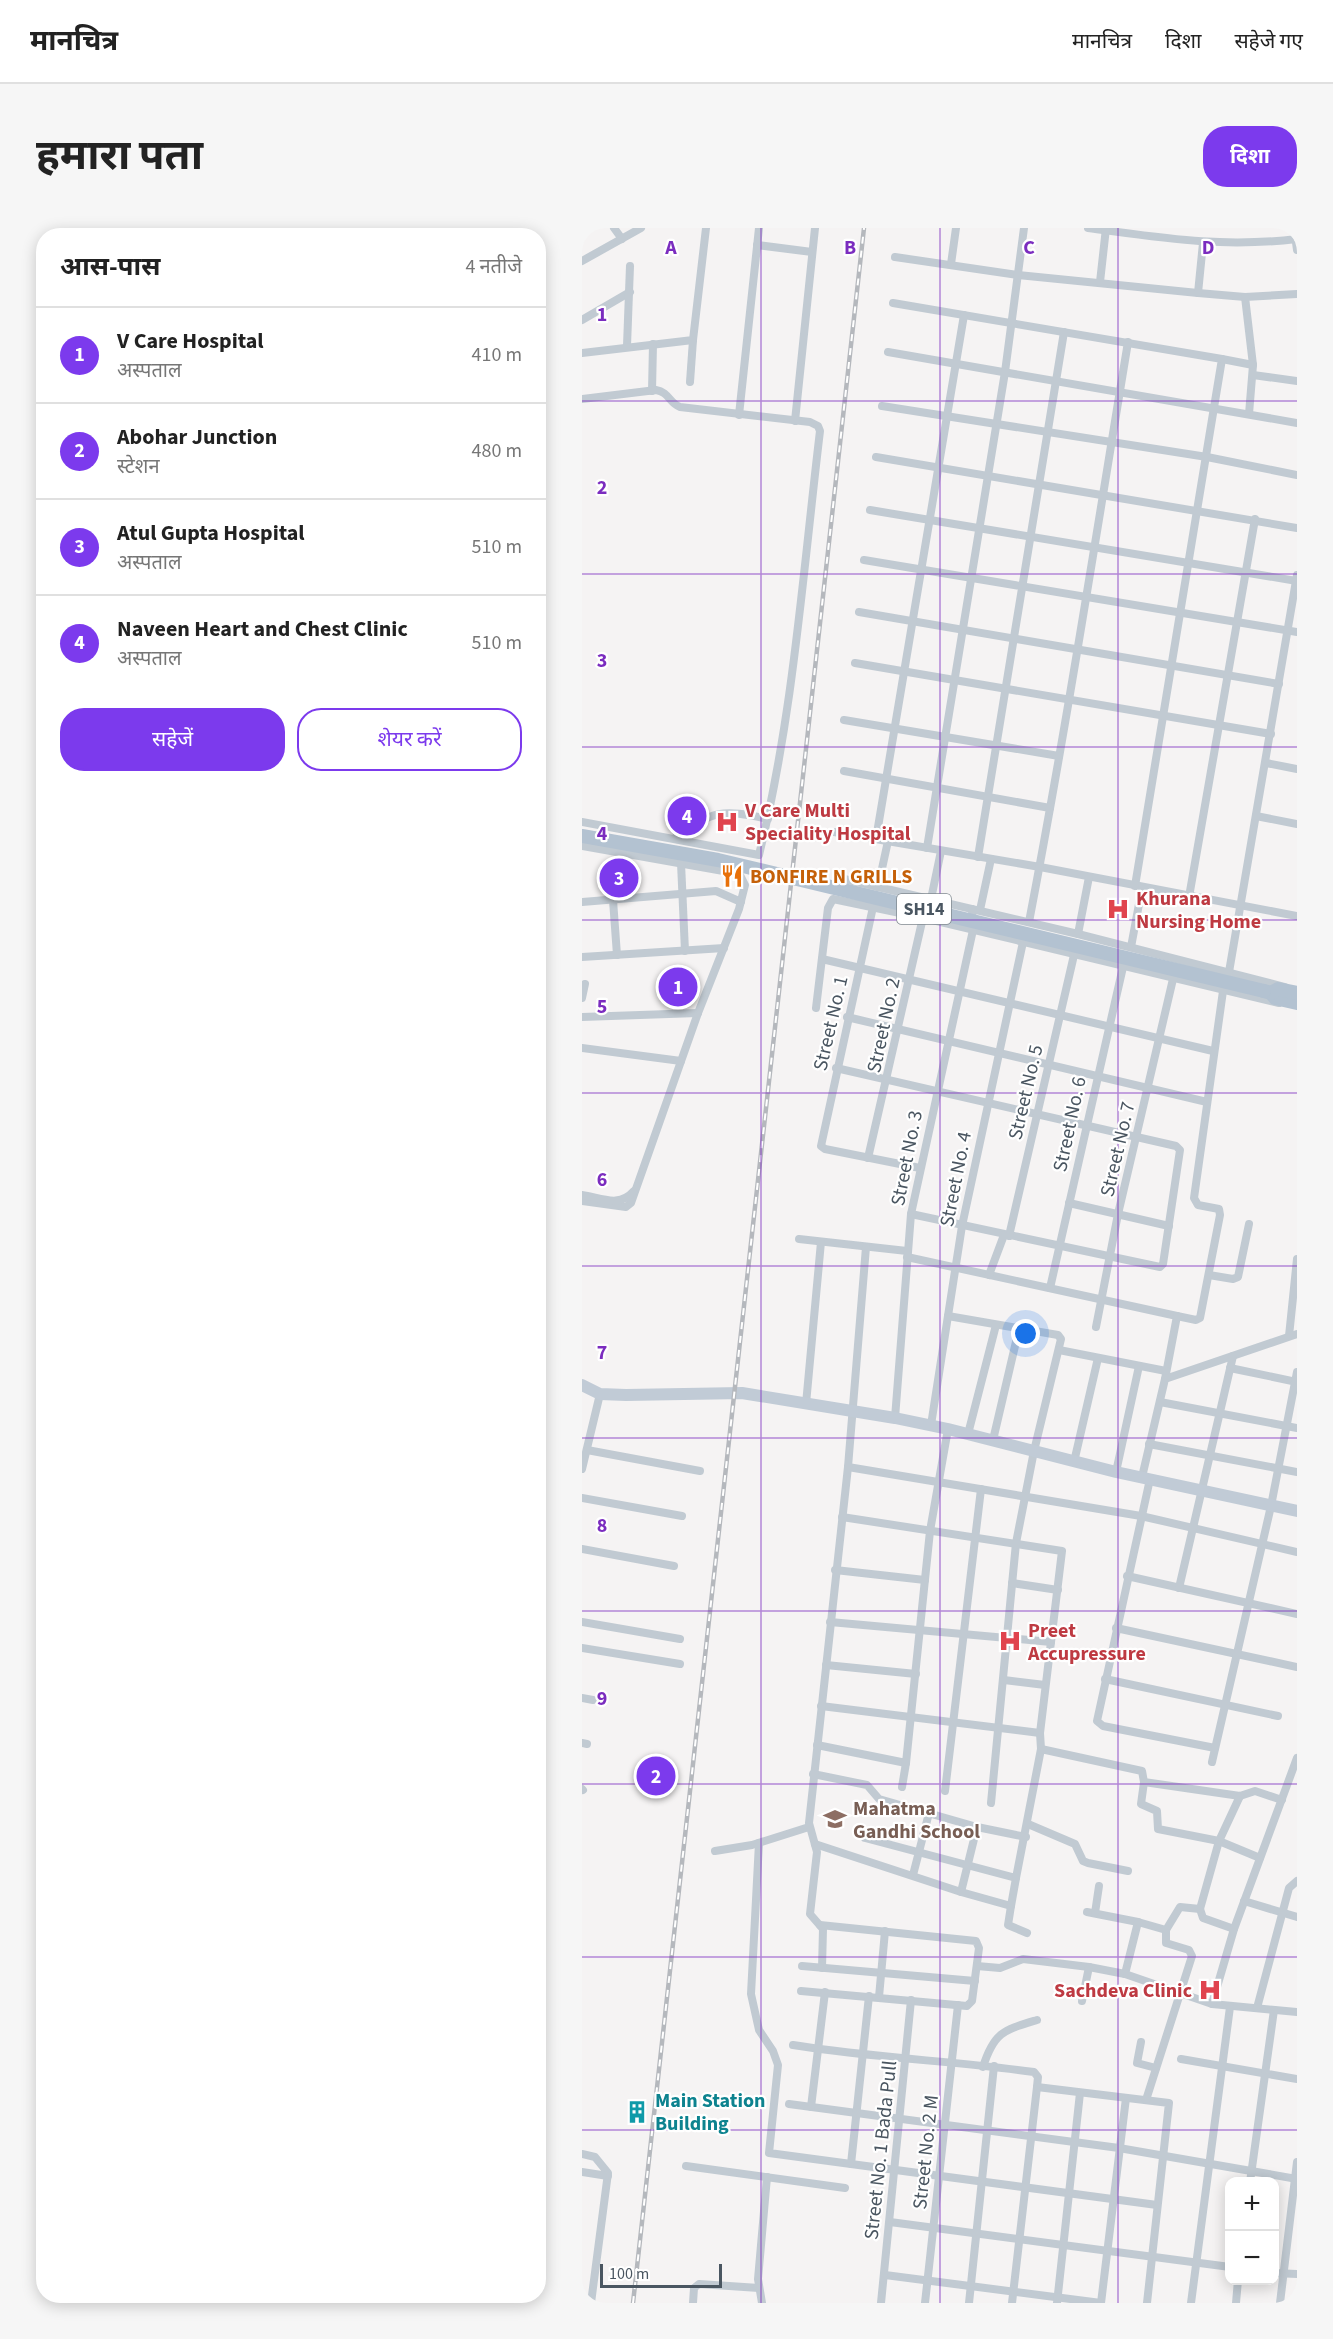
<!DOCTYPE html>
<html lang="hi">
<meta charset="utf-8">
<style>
body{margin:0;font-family:"Source Sans 3","Noto Sans Devanagari",sans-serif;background:#f6f6f6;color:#222}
.controls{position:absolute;right:18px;bottom:18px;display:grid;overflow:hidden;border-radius:12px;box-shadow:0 3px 15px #0003}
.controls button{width:54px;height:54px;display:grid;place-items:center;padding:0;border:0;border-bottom:2px solid #e0e0e0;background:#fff;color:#222;font:30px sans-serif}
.scale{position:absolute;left:18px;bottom:15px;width:122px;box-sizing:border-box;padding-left:6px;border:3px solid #4a5661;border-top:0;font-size:16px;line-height:21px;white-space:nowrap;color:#4a5661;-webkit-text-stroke:4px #fff;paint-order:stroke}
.you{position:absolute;left:444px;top:1106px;width:21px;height:21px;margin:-15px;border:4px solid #fff;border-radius:50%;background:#1a73e8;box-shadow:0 0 0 9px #1a73e833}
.badge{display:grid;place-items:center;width:39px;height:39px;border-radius:50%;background:#7c3aed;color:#fff;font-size:20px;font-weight:700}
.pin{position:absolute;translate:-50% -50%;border:3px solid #fff;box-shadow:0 2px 6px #0006}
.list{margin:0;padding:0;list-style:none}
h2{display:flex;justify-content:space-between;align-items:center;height:78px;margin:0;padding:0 24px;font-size:26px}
h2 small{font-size:20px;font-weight:400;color:#767676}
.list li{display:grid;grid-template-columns:39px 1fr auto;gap:18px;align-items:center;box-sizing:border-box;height:96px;padding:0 24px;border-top:2px solid #e0e0e0}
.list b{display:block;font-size:22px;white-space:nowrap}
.list p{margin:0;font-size:20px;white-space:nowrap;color:#767676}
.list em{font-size:20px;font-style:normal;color:#767676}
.actions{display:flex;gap:12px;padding:18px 24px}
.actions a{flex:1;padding:14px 0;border:2px solid #7c3aed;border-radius:24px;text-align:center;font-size:21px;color:#7c3aed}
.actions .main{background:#7c3aed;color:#fff}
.map{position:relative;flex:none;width:715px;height:2075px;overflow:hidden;border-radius:24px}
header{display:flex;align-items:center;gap:36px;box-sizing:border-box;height:84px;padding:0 30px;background:#fff;border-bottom:2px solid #e0e0e0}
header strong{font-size:28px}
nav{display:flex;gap:33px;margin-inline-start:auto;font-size:21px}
.intro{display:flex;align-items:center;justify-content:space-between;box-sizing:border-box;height:144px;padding:0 36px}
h1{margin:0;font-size:42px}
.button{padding:15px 27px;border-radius:24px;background:#7c3aed;color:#fff;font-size:21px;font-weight:700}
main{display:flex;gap:36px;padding:0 36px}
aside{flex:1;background:#fff;border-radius:24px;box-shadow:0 3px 15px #0003}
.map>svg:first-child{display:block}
</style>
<header>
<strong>मानचित्र</strong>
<nav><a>मानचित्र</a><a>दिशा</a><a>सहेजे गए</a></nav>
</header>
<div class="intro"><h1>हमारा पता</h1><a class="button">दिशा</a></div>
<main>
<aside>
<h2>आस-पास<small>4 नतीजे</small></h2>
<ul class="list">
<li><span class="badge">1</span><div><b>V Care Hospital</b><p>अस्पताल</p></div><em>410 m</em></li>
<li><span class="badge">2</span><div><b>Abohar Junction</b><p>स्टेशन</p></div><em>480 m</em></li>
<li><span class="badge">3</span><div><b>Atul Gupta Hospital</b><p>अस्पताल</p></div><em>510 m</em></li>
<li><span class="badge">4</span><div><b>Naveen Heart and Chest Clinic</b><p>अस्पताल</p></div><em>510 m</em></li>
</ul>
<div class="actions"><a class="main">सहेजें</a><a>शेयर करें</a></div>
</aside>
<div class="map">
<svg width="715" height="2075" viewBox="0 0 715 2075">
<rect width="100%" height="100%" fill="#f5f3f3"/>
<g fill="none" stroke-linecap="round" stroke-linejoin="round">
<g stroke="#c1cad2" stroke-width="8">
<path d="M32 0 40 11"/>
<path d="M506 0C581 10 639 20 715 11"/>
<path d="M712 0 715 22"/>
<path d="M175 17 230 24"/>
<path d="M313 29 436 47 616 65 663 69 715 66"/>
<path d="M0 33 59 0"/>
<path d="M369 36 374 0"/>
<path d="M518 54 524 0"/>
<path d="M616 65 621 15"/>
<path d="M663 69 671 137 667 186"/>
<path d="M311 75 640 131 553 658"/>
<path d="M0 92 48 64"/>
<path d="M45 118 48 38"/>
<path d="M306 124 715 195"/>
<path d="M0 125 111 112 124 0"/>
<path d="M640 131 671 137"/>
<path d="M671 147 715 153"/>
<path d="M108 154 111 112"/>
<path d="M70 163 71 116"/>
<path d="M0 171 74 162C87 164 87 175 98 179L228 194 236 198 238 203C221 344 211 489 177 627L0 594"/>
<path d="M300 178 625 229 715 247"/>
<path d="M157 187 177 0"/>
<path d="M213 193 233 0"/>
<path d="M294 229 715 300"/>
<path d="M288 282 715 353"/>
<path d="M282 332 715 404"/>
<path d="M277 384 697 456"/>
<path d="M273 435 689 506"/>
<path d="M262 492 477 528"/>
<path d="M684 535 715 541"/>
<path d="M262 543 468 580"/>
<path d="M674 588 715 596"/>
<path d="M252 604 458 639 715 688"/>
<path d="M93 610C132 582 139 581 186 591"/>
<path d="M294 611 382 87"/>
<path d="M0 618 147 644 158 647 163 657 157 681 116 785 49 975 44 979 0 973"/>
<path d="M345 620 423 144 442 0"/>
<path d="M396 629 482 104"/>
<path d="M99 635 103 723"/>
<path d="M258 650 496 706 703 759"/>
<path d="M296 659 306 613"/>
<path d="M607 669 673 291"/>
<path d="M349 671 359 623"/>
<path d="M31 672 35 727"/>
<path d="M0 674 134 663 159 674"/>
<path d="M291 679 239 918 243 921 338 940"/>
<path d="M398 682 409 631"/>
<path d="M447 694C484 501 514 308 546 114"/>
<path d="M496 706 507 649"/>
<path d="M549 719 560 660"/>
<path d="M0 729 142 720"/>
<path d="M240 731 631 823"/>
<path d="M647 744 715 347"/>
<path d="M0 770 3 756"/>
<path d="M234 780 246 680 251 671 342 690 697 775"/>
<path d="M0 789 116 785"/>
<path d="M265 789 625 874"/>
<path d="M0 820 99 833"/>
<path d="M254 840 594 918 598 922 581 1036 578 1039 329 986"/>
<path d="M286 930 342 685"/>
<path d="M0 967C20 970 37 980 52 963"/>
<path d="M487 975 587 998"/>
<path d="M427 1008 492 727"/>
<path d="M217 1011 325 1023"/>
<path d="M325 1029 595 1088 583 1151"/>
<path d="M407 1047 422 1007"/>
<path d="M627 1047 651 1051 656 1049 667 996"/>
<path d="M468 1060 541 739"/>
<path d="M366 1088 476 1107 479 1111 452 1223 434 1315 409 1575"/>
<path d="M595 1088 614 1092 618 1090 638 987 637 981 616 977 612 970 641 763"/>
<path d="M514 1099 536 986 591 751"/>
<path d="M707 1108 715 1031"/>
<path d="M477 1122 584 1143"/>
<path d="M648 1140 715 1154"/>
<path d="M578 1174 715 1200"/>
<path d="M224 1176 239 1014"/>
<path d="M313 1190 329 986 391 702 390 681"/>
<path d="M349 1197 380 998 441 714"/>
<path d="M386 1206 414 1097"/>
<path d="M411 1212 437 1101"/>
<path d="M567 1216 715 1244"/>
<path d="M5 1222 118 1243"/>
<path d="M492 1234 516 1130"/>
<path d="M266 1239 559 1288 715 1324"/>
<path d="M0 1241 18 1166"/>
<path d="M534 1244 557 1138"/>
<path d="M560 1249 583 1151 715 1106"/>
<path d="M568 1251 515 1493 521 1498 633 1520"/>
<path d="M0 1270 100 1288"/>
<path d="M260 1289 480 1323 458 1505 459 1521"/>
<path d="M0 1321 92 1338"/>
<path d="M253 1342 343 1352"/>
<path d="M545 1348 715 1386"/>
<path d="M430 1355 476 1362"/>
<path d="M597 1360 651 1128"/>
<path d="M0 1394 98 1411"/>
<path d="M248 1394 469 1414"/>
<path d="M534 1400 715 1439"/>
<path d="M0 1420 98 1436"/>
<path d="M244 1437 334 1446"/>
<path d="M523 1451 696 1488"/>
<path d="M422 1452 463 1457"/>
<path d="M0 1470 11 1472"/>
<path d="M239 1478 458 1505"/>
<path d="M0 1515 5 1516"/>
<path d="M235 1517 324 1535 348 1303 366 1201"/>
<path d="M630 1534 689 1278 715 1144"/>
<path d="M231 1546 285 1557 297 1571 395 1599 444 1609"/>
<path d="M562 1554 559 1576 575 1583 576 1601 637 1613 678 1630"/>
<path d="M320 1559 324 1535"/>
<path d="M0 1561 1 1562"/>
<path d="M363 1563 399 1261"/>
<path d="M446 1596 493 1616 501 1633 506 1635 546 1643"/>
<path d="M283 1610 434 1650 459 1521 560 1543 562 1554 658 1568 673 1563 700 1572"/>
<path d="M177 1615 169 1766 177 1802 191 1823 196 1837 187 1925 575 1977"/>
<path d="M233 1616 379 1664 395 1599"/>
<path d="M133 1623 170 1617 227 1599"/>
<path d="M331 1647 347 1585"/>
<path d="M379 1664 429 1678 434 1650"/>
<path d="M662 1673 715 1689"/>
<path d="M429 1678 426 1697 445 1705"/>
<path d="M618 1681 621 1690 652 1701"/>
<path d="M505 1684 556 1694 543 1746"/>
<path d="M513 1685 517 1658"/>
<path d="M556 1694 584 1702 598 1679 618 1681 637 1613 658 1568"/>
<path d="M220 1738 393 1753"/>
<path d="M395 1738 418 1740 441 1731 507 1739 543 1746 630 1776 715 1784"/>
<path d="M240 1740 241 1701 228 1686 235 1624 227 1595 266 1239 284 1019"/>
<path d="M219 1763 385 1778 390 1773 397 1720 394 1713 238 1697"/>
<path d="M297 1769 303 1703"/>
<path d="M500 1773 507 1739"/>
<path d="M630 1776 652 1701 715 1530"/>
<path d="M675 1780 707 1660 715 1653"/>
<path d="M559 1814 555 1835 574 1840"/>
<path d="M211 1817C292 1830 373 1833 452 1844L456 1849 455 1859 587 1875 565 2075"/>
<path d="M599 1831 715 1851"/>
<path d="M401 1839C412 1804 422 1802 455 1792"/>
<path d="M564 1872 610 1728 607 1722 584 1715V1702"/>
<path d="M207 1876 537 1920 715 1951"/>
<path d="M229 1879 243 1764"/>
<path d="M0 1926 13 1929 26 1945 9 2075"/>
<path d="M269 1936 287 1768"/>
<path d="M104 1938 263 1960"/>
<path d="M0 1944 26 1948"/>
<path d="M668 1954 692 1782"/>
<path d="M308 1994 648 2039"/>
<path d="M692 2045 715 2046"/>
<path d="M303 2047 519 2075"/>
<path d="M111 2075 112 2060 117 2056 177 2060"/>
<path d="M180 2075 176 2051 185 1949"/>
<path d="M299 2075 329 1772"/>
<path d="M343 2075 376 1777"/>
<path d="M387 2075 412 1838"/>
<path d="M430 2075 455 1859"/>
<path d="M475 2075 498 1865"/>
<path d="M519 2075 544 1870"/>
<path d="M609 2075 648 1779"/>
<path d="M654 2075 656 2052"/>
<path d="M698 2075 715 1934"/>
</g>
<path stroke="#c1cbd6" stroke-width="12" d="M0 1157 18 1166 44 1167 160 1165 313 1190 366 1201 534 1244 715 1283"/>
<g stroke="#b3c2d1" stroke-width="14">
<path d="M682 763 689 765 693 770 715 775"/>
<path d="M689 765 696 761 715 765"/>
</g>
<g stroke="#b5b8bd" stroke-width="4.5">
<path id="rail" d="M51 2075 282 0"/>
</g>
<use href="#rail" stroke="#fff" stroke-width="2" stroke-dasharray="7" stroke-linecap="butt"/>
<path stroke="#b3c2d1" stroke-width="14" d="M0 608 136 632 682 763"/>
</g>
<path fill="none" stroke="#7b2cbf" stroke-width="1.5" stroke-opacity="0.55" d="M179 0V2075M358 0V2075M536 0V2075M0 173H715M0 346H715M0 519H715M0 692H715M0 865H715M0 1038H715M0 1210H715M0 1383H715M0 1556H715M0 1729H715M0 1902H715"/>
<defs>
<g id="hospital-bare" transform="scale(1.8)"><path d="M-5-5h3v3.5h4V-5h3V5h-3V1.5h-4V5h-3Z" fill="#e0444e" stroke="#fff" stroke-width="2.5" paint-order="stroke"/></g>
<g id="restaurant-bare" transform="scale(1.8)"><path d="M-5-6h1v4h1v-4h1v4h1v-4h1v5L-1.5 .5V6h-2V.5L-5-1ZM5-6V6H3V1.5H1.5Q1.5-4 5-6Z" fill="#e8710a" stroke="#fff" stroke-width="2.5" paint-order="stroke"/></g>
<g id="school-bare" transform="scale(1.8)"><path d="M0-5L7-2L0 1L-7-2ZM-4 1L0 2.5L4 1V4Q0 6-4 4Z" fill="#8d6e63" stroke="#fff" stroke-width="2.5" paint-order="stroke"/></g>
<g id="building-bare" transform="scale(1.8)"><path d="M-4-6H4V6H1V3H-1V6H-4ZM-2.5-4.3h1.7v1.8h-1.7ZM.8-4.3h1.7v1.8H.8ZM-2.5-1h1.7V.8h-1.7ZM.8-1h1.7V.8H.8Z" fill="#0f9aa8" stroke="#fff" stroke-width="2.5" paint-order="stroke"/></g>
</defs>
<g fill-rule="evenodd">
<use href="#hospital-bare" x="145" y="594"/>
<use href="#restaurant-bare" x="150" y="648"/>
<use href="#hospital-bare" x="536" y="681"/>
<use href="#hospital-bare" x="428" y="1413"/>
<use href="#school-bare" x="253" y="1591"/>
<use href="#hospital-bare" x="628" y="1762"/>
<use href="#building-bare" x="55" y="1884"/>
</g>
<g text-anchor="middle" stroke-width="4.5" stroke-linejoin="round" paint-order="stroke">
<rect fill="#fff" stroke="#808990" stroke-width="1.5" x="315" y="666" width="54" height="30" rx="4.5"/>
<g font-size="18" font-weight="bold" fill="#4a5661">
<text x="342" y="687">SH14</text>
</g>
<g font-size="20" font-weight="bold" fill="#be3a42" stroke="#fff" text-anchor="start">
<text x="163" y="589">V Care Multi<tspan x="163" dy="23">Speciality Hospital</tspan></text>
<text x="554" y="677">Khurana<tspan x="554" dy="23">Nursing Home</tspan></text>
<text x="446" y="1409">Preet<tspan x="446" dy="23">Accupressure</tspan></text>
<text x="610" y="1769" text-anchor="end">Sachdeva Clinic</text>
</g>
<g font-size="20" font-weight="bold" fill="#c56008" stroke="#fff" text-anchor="start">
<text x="168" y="655">BONFIRE N GRILLS</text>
</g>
<g font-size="20" fill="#4a5661" stroke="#fff">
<text transform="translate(248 795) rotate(-77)" y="7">Street No. 1</text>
<text transform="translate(301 797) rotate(-78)" y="7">Street No. 2</text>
<text transform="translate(443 864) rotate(-77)" y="7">Street No. 5</text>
<text transform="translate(487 896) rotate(-78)" y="7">Street No. 6</text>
<text transform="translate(535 921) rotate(-77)" y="7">Street No. 7</text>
<text transform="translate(324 930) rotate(-79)" y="7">Street No. 3</text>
<text transform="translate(373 951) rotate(-79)" y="7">Street No. 4</text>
<text transform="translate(298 1922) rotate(-84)" y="7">Street No. 1 Bada Pull</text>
<text transform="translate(343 1924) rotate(-84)" y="7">Street No. 2 M</text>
</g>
<g font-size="20" font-weight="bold" fill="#785e54" stroke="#fff" text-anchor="start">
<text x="271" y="1587">Mahatma<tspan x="271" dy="23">Gandhi School</tspan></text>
</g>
<g font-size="20" font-weight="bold" fill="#0d838f" stroke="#fff" text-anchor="start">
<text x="73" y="1879">Main Station<tspan x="73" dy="23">Building</tspan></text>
</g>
</g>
<g font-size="20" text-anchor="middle" font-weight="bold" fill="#7b2cbf" stroke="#fff" stroke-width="4.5" stroke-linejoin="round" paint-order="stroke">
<text x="89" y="26">A</text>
<text x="268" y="26">B</text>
<text x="447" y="26">C</text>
<text x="626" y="26">D</text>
<text x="20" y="93">1</text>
<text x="20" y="266">2</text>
<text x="20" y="439">3</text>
<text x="20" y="612">4</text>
<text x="20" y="785">5</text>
<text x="20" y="958">6</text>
<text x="20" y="1131">7</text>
<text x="20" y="1304">8</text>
<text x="20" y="1477">9</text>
</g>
</svg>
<div class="controls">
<button>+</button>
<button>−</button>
</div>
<div class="scale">100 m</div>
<div class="you"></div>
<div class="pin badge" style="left:96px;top:759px">1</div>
<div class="pin badge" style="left:74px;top:1548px">2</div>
<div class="pin badge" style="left:37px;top:650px">3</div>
<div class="pin badge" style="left:105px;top:588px">4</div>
</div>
</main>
